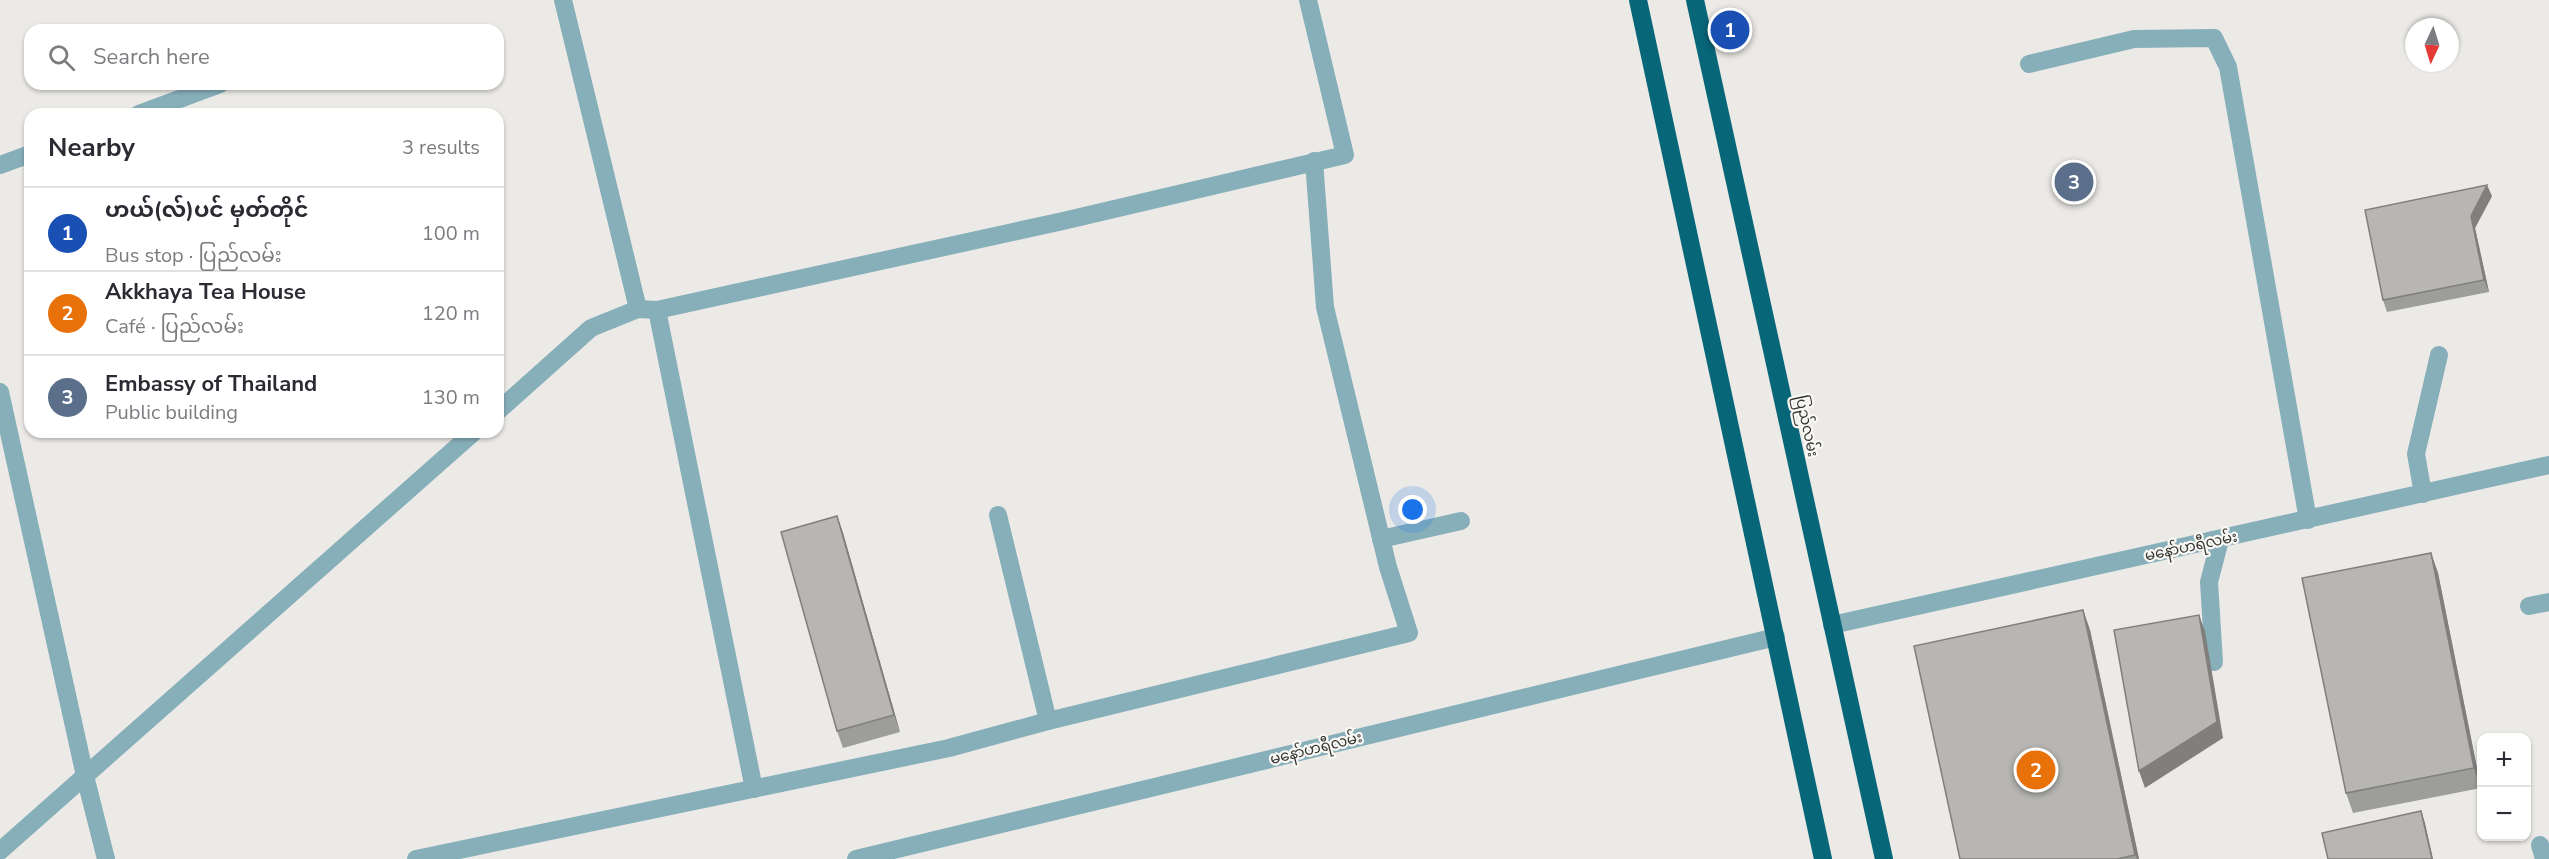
<!DOCTYPE html>
<meta charset="utf-8">
<style>
body{margin:0;font-family:"Nunito Sans","Noto Sans Myanmar",sans-serif;background:#f7f7f7;color:#2b2b33}
.controls{position:absolute;right:18px;bottom:18px;display:grid;overflow:hidden;border-radius:12px;box-shadow:0 2px 4px #0004}
.controls button{width:54px;height:54px;display:grid;place-items:center;padding:0;border:0;border-bottom:2px solid #e1e1e2;background:#fff;color:#2b2b33;font:30px sans-serif}
.compass{position:absolute;left:2405px;top:18px;width:54px;height:54px;border-radius:50%;background:#fff;box-shadow:0 2px 4px #0004;rotate:184deg}
.you{position:absolute;left:1413px;top:510px;width:21px;height:21px;margin:-15px;border:4px solid #fff;border-radius:50%;background:#1a73e8;box-shadow:0 0 0 9px #1a73e833}
.badge{display:grid;place-items:center;width:39px;height:39px;border-radius:50%;background:#408193;color:#fff;font-size:20px;font-weight:700}
.pin{position:absolute;translate:-50% -50%;border:3px solid #fff;box-shadow:0 2px 6px #0006}
.list{margin:0;padding:0;list-style:none}
h2{display:flex;justify-content:space-between;align-items:center;height:78px;margin:0;padding:0 24px;font-size:26px}
h2 small{font-size:20px;font-weight:400;color:#7c7c81}
.list li{display:grid;grid-template-columns:39px 1fr auto;gap:18px;align-items:center;box-sizing:border-box;height:84px;padding:0 24px;border-top:2px solid #e1e1e2}
.list b{display:block;font-size:22px;white-space:nowrap}
.list p{margin:0;font-size:20px;white-space:nowrap;color:#7c7c81}
.list em{font-size:20px;font-style:normal;color:#7c7c81}
.icon{flex:none;width:33px;height:33px;fill:none;stroke:currentColor;stroke-width:2;stroke-linecap:round;stroke-linejoin:round}
.map{position:relative;flex:none;width:2549px;height:859px;overflow:hidden}
.search{position:absolute;background:#fff;box-shadow:0 2px 4px #0004;left:24px;top:24px;width:480px;height:66px;display:flex;align-items:center;gap:15px;box-sizing:border-box;padding:0 21px;border-radius:18px;color:#7c7c81;font-size:22px}
.panel{position:absolute;background:#fff;box-shadow:0 2px 4px #0004;left:24px;top:108px;width:480px;height:330px;border-radius:18px}
.map>svg:first-child{display:block}
</style>
<div class="map">
<svg width="2549" height="859" viewBox="0 0 2549 859">
<rect width="100%" height="100%" fill="#eceae6"/>
<g fill="none" stroke-linecap="round" stroke-linejoin="round">
<g stroke="#87afba" stroke-width="18">
<path d="M563 0 638 309"/>
<path d="M2029 64 2134 39 2214 38 2228 67 2308 520"/>
<path d="M139 114 220 84"/>
<path d="M0 165 30 154"/>
<path d="M657 310 754 789"/>
<path d="M0 392 85 776 106 859"/>
<path d="M498 411 591 328 638 309 657 310 1063 221 1345 155 1308 0"/>
<path d="M2423 494 2416 454 2439 355"/>
<path d="M998 515 1048 721 1409 633 1388 567 1325 307 1314 161"/>
<path d="M1381 539 1461 521"/>
<path d="M2529 606 2549 602"/>
<path d="M1832 625 2549 465"/>
<path d="M2214 662 2209 582 2220 540"/>
<path d="M2540 845 2544 859"/>
<path d="M0 851 474 432"/>
<path d="M416 859 949 748 1048 721"/>
<path d="M856 859 1776 637"/>
</g>
<g stroke="#086679" stroke-width="18">
<path d="M1638 0 1823 859"/>
<path d="M1695 0 1884 859"/>
</g>
</g>
<g fill="#9d9d99">
<path d="M2492 196 2475 228 2489 292 2387 312 2383 300Z"/>
<path d="M837 516 843 533 900 732 843 748 837 731Z"/>
<path d="M2431 553 2438 573 2481 788 2353 813 2346 793Z"/>
<path d="M2083 610 2090 630 2139 859H1960Z"/>
</g>
<g fill="#807f7d">
<path d="M2487 185 2492 196 2475 228 2489 292 2484 280 2471 216Z"/>
<path d="M837 516 843 533 900 732 894 715Z"/>
<path d="M2431 553 2438 573 2481 788 2474 768Z"/>
<path d="M2083 610 2090 630 2139 859H2137L2135 855Z"/>
<path d="M2199 615 2205 631 2223 738 2145 788 2139 771Z"/>
<path d="M2421 811 2425 823 2433 859H2432Z"/>
</g>
<g fill="#b7b6b2" stroke="#807f7d" stroke-width="1.5">
<path d="M2487 185 2471 216 2484 280 2383 300 2365 210Z"/>
<path d="M837 516 894 715 837 731 781 532Z"/>
<path d="M2431 553 2474 768 2346 793 2302 578Z"/>
<path d="M2083 610 2135 855 2117 859H1960L1914 646Z"/>
<path d="M2199 615 2217 722 2139 771 2114 630Z"/>
<path d="M2421 811 2432 859H2328L2322 833Z"/>
</g>
<g text-anchor="middle" stroke-width="4.5" stroke-linejoin="round" paint-order="stroke">
<g font-size="15" fill="#353533" stroke="#f9f8f4">
<text transform="translate(1807 426) rotate(78)" y="5">ပြည်လမ်း</text>
<text transform="translate(2191 546) rotate(-12)" y="5">မနော်ဟရီလမ်း</text>
<text transform="translate(1316 748) rotate(-14)" y="5">မနော်ဟရီလမ်း</text>
</g>
</g>
</svg>
<div class="controls">
<button>+</button>
<button>−</button>
</div>
<svg class="compass" viewBox="-18 -18 36 36"><path d="M0-13l5 13h-10z" fill="#e53935"/><path d="M0 13l5-13h-10z" fill="#7c7c81"/></svg>
<div class="you"></div>
<div class="pin badge" style="left:1730px;top:30px;background:#1a4fb4">1</div>
<div class="pin badge" style="left:2036px;top:770px;background:#e8710a">2</div>
<div class="pin badge" style="left:2074px;top:182px;background:#5c6f8a">3</div>
<div class="search"><svg class="icon" aria-label="search" viewBox="0 0 24 24"><circle cx="10" cy="10" r="6"/><path d="M15 15l6 6"/></svg>Search here</div>
<section class="panel">
<h2>Nearby<small>3 results</small></h2>
<ul class="list">
<li><span class="badge" style="background:#1a4fb4">1</span><div><b>ဟယ်(လ်)ပင် မှတ်တိုင်</b><p>Bus stop · ပြည်လမ်း</p></div><em>100 m</em></li>
<li><span class="badge" style="background:#e8710a">2</span><div><b>Akkhaya Tea House</b><p>Café · ပြည်လမ်း</p></div><em>120 m</em></li>
<li><span class="badge" style="background:#5c6f8a">3</span><div><b>Embassy of Thailand</b><p>Public building</p></div><em>130 m</em></li>
</ul>
</section>
</div>
